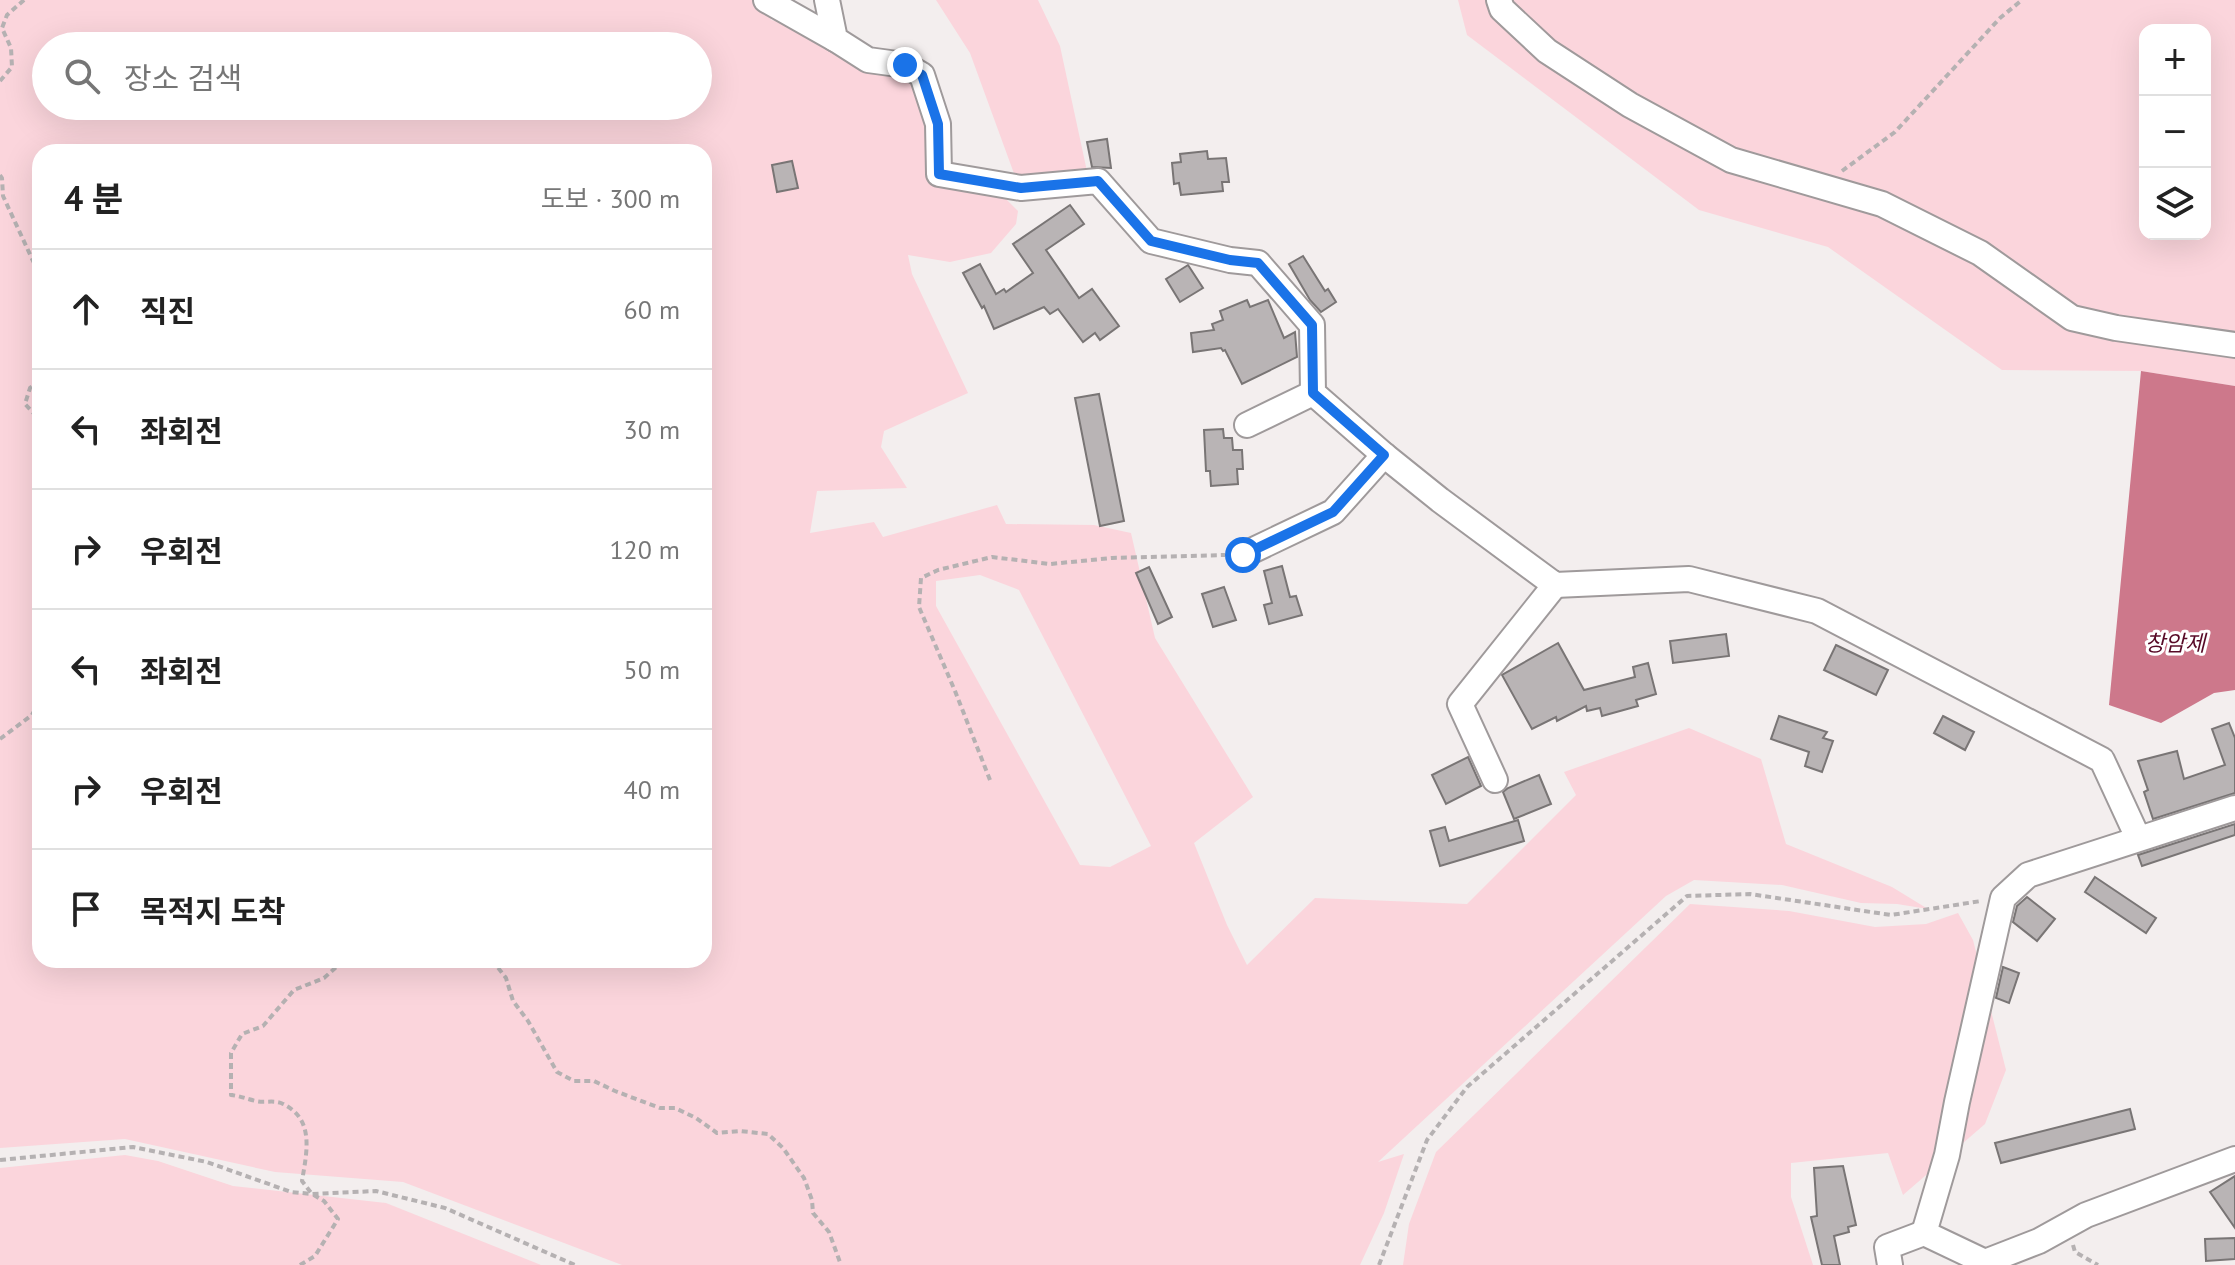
<!DOCTYPE html>
<html lang="ko">
<meta charset="utf-8">
<style>
body{margin:0;font-family:"PT Sans","Noto Sans KR",sans-serif;background:#f2f2f2;color:#222}
.controls{position:absolute;right:24px;top:24px;display:grid;overflow:hidden;border-radius:16px;box-shadow:0 8px 32px #0002}
.controls button{width:72px;height:72px;display:grid;place-items:center;padding:0;border:0;border-bottom:2px solid #e0e0e0;background:#fff;color:#222;font:40px sans-serif}
.stop{position:absolute;width:24px;height:24px;margin:-18px;border:6px solid #1a73e8;border-radius:50%;background:#fff}
.stop.end{background:#1a73e8;border-color:#fff;box-shadow:0 2px 8px #0008}
.list{margin:0;padding:0;list-style:none}
h2{display:flex;justify-content:space-between;align-items:center;height:104px;margin:0;padding:0 32px;font-size:34px}
h2 small{font-size:26px;font-weight:400;color:#767676}
.list li{display:grid;grid-template-columns:52px 1fr auto;gap:24px;align-items:center;box-sizing:border-box;height:120px;padding:0 32px;border-top:2px solid #e0e0e0}
.list b{display:block;font-size:30px;white-space:nowrap}
.list em{font-size:26px;font-style:normal;color:#767676}
.icon{flex:none;width:44px;height:44px;fill:none;stroke:currentColor;stroke-width:2;stroke-linecap:round;stroke-linejoin:round}
.map{position:relative;flex:none;width:2235px;height:1265px;overflow:hidden}
.search{position:absolute;background:#fff;box-shadow:0 8px 32px #0002;left:32px;top:32px;width:680px;height:88px;display:flex;align-items:center;gap:20px;box-sizing:border-box;padding:0 28px;border-radius:44px;color:#767676;font-size:30px}
.panel{position:absolute;background:#fff;box-shadow:0 8px 32px #0002;left:32px;top:144px;width:680px;height:824px;border-radius:24px}
.map>svg:first-child{display:block}
</style>
<div class="map">
<svg width="2235" height="1265" viewBox="0 0 2235 1265">
<rect width="100%" height="100%" fill="#f3eeee"/>
<g fill="#fbd5dc" fill-rule="evenodd">
<path d="M0 0H769L771 20 802 26 921 86 932 144 933 186 1003 196 1018 211 1016 224 991 253 950 262 908 255 912 274 968 393 884 431 881 447 907 488 817 491 810 533 874 522 883 537 997 505 1006 524 1094 525 1131 533 1155 638 1253 797 1194 843 1227 925 1247 965 1315 898 1467 904 1576 795 1564 772 1689 728 1761 759 1786 844 1892 887 1928 909 1897 904 1861 903 1782 885 1694 880 1666 896 1378 1162 1404 1154 1384 1213 1360 1265H622L403 1182 275 1172 125 1139 0 1148ZM46 46H698V106H46ZM40 152H704V960H40ZM980 575 1019 590 1151 846 1110 867 1080 865 936 606V581Z"/>
<path d="M936 0H1038L1060 46 1088 176 1016 179 970 53Z"/>
<path d="M1458 0H2235V386L2141 371 2002 370 1828 247 1699 210 1467 35ZM2145 30H2205V234H2145Z"/>
<path d="M1690 904 1789 911 1875 927 1926 924 1958 913 1973 940 2006 1070 1985 1124 1903 1195 1888 1153 1791 1163V1197L1813 1265H1403L1409 1224 1436 1152Z"/>
<path d="M125 1155 158 1161 233 1186 386 1203 541 1265H0V1168Z"/>
</g>
<path fill="#cd788b" d="M2141 371 2235 386V690L2214 693 2161 723 2109 705Z"/>
<g fill="#b9b4b5" stroke="#797575" stroke-width="2">
<path d="M1107 139 1111 168 1092 167 1087 142Z"/>
<path d="M1207 151 1208 159 1226 158 1229 182H1222L1223 191 1181 195 1179 183 1174 184 1172 163 1181 162 1180 154Z"/>
<path d="M792 161 798 188 777 192 772 165Z"/>
<path d="M1070 205 1084 224 1046 250 1079 298 1092 289 1119 326 1100 340 1095 333 1083 342 1058 309 1050 314 1044 307 994 329 984 306 982 308 963 273 980 264 996 294 1004 289 1006 292 1033 273 1013 244Z"/>
<path d="M1303 256 1325 291 1328 289 1336 302 1321 312 1310 300 1289 264Z"/>
<path d="M1188 265 1203 288 1180 302 1166 279Z"/>
<path d="M1247 300 1250 307 1268 300 1284 338 1295 332 1297 357 1242 384 1225 350 1223 351 1221 348 1193 352 1191 333 1214 330 1212 324 1223 320 1220 311Z"/>
<path d="M1099 394 1124 521 1100 526 1075 398Z"/>
<path d="M1223 429 1224 438H1232L1233 450H1242L1243 469H1237L1238 484 1211 486 1210 471H1206L1204 430Z"/>
<path d="M1282 566 1290 597 1296 596 1302 615 1269 624 1264 605 1272 603 1264 571Z"/>
<path d="M1149 567 1172 617 1158 624 1136 573Z"/>
<path d="M1224 587 1236 620 1213 627 1202 594Z"/>
<path d="M1726 634 1729 656 1673 663 1670 641Z"/>
<path d="M1558 643 1584 690 1635 677 1633 667 1648 663 1656 694 1636 700 1638 706 1602 716 1600 708 1587 711 1586 706 1557 721 1556 717 1532 729 1502 675Z"/>
<path d="M1836 645 1888 670 1876 695 1824 670Z"/>
<path d="M1779 716 1827 732 1823 738 1833 741 1822 772 1805 766 1809 752 1771 739Z"/>
<path d="M1943 716 1974 732 1965 750 1934 733Z"/>
<path d="M2229 723 2235 738V793L2153 819 2144 792 2148 790 2138 761 2177 751 2184 779 2225 765 2212 729Z"/>
<path d="M1468 757 1481 786 1446 804 1432 775Z"/>
<path d="M1539 775 1551 804 1514 819 1503 792 1508 788Z"/>
<path d="M1518 820 1524 841 1440 866 1430 831 1445 827 1449 841Z"/>
<path d="M2235 824V835L2142 866 2138 855Z"/>
<path d="M2095 877 2156 918 2146 933 2085 892Z"/>
<path d="M2027 897 2055 919 2037 941 2013 922 2017 906Z"/>
<path d="M2003 967 2019 973 2009 1003 1996 998Z"/>
<path d="M2130 1109 2135 1129 2001 1163 1995 1143Z"/>
<path d="M1843 1166 1856 1225 1848 1227 1849 1232 1834 1236 1840 1265H1822L1811 1217 1817 1216 1814 1168Z"/>
<path d="M2235 1176V1228L2210 1192Z"/>
<path d="M2235 1238V1259L2206 1261 2205 1239Z"/>
</g>
<g fill="none" stroke-linecap="round" stroke-linejoin="round">
<g stroke="#9f9a9b" stroke-width="28">
<g id="minor">
<path d="M766 0 835 39"/>
<path d="M827 0 835 39 868 60 905 65 922 75 938 124 939 174 1021 188 1098 181 1151 241 1230 260 1258 263 1312 325 1313 393 1384 455 1440 500 1555 585 1689 579 1817 611 2102 760 2138 838"/>
<path d="M1499 0 1502 9 1547 51 1630 105 1731 160 1882 204 1980 253 2072 318 2116 328 2235 345"/>
<path d="M1247 425 1313 393"/>
<path d="M1243 555 1333 512 1384 455"/>
<path d="M1495 780 1460 704 1555 585"/>
<path d="M1985 1262 1924 1233 1947 1155 1957 1102 2003 898 2028 875 2235 808"/>
<path d="M1890 1265 1887 1247 1924 1233"/>
<path d="M1984 1265 1985 1262 2039 1241 2086 1215 2235 1159"/>
</g>
</g>
<g stroke="#b5b1b2" stroke-width="4" stroke-dasharray="6 4" stroke-linecap="butt">
<path d="M0 81 12 67 11 48 2 28 7 15 24 0"/>
<path d="M1842 171 1895 132 2000 18 2022 0"/>
<path d="M0 175 2 178 3 196 40 276"/>
<path d="M40 381 30 388 25 404 40 420"/>
<path d="M0 739 32 715 40 700"/>
<path d="M990 780 955 691 919 607 921 578 938 570 992 557 1050 564 1112 558 1225 555"/>
<path d="M492 960 506 978 513 1001 528 1021 557 1072 574 1081H594L615 1091 660 1108H675L696 1118 717 1133 740 1131 768 1134 783 1148 804 1178 812 1200 813 1213 829 1232 841 1265"/>
<path d="M0 1160 133 1147 207 1162 291 1192 312 1194 376 1191 445 1208 575 1265"/>
<path d="M2073 1245 2075 1252 2098 1265"/>
<path d="M300 1265 315 1256 338 1219 324 1201 312 1194 302 1181C307 1151 315 1118 281 1103 273 1100 264 1103 256 1101 247 1099 240 1096 231 1095V1053L242 1034 263 1026 294 990 324 978 344 960"/>
<path d="M1379 1265 1427 1140 1467 1087 1687 896 1750 894 1891 915 1981 901"/>
</g>
<use href="#minor" stroke="#fff" stroke-width="24"/>
</g>
<g fill="none" stroke-linecap="round" stroke-linejoin="round">
<path stroke="#1a73e8" stroke-width="10" d="M905 65 922 75 938 124 939 174 1021 188 1098 181 1151 241 1230 260 1258 263 1312 325 1313 393 1384 455 1333 512 1243 555"/>
</g>
<g text-anchor="middle" stroke-width="6" stroke-linejoin="round" paint-order="stroke">
<g font-size="22" font-style="italic" fill="#570926" stroke="#fff">
<text x="2175" y="651">창암제</text>
</g>
</g>
</svg>
<div class="controls">
<button>+</button>
<button>−</button>
<button><svg class="icon" aria-label="layers" viewBox="0 0 24 24"><path d="M12 4l9 5-9 5-9-5zM3 14l9 5 9-5"/></svg></button>
</div>
<div class="stop" style="left:1243px;top:555px"></div>
<div class="stop end" style="left:905px;top:65px"></div>
<div class="search"><svg class="icon" aria-label="search" viewBox="0 0 24 24"><circle cx="10" cy="10" r="6"/><path d="M15 15l6 6"/></svg>장소 검색</div>
<section class="panel">
<h2>4 분<small>도보 · 300 m</small></h2>
<ul class="list">
<li><svg class="icon" aria-label="ahead" viewBox="0 0 24 24"><path d="M12 20V5M6 11l6-6 6 6"/></svg><div><b>직진</b></div><em>60 m</em></li>
<li><svg class="icon" aria-label="left" viewBox="0 0 24 24"><path d="M17 20v-9H6M10 6l-5 5 5 5"/></svg><div><b>좌회전</b></div><em>30 m</em></li>
<li><svg class="icon" aria-label="right" viewBox="0 0 24 24"><path d="M7 20v-9h11M14 6l5 5-5 5"/></svg><div><b>우회전</b></div><em>120 m</em></li>
<li><svg class="icon" aria-label="left" viewBox="0 0 24 24"><path d="M17 20v-9H6M10 6l-5 5 5 5"/></svg><div><b>좌회전</b></div><em>50 m</em></li>
<li><svg class="icon" aria-label="right" viewBox="0 0 24 24"><path d="M7 20v-9h11M14 6l5 5-5 5"/></svg><div><b>우회전</b></div><em>40 m</em></li>
<li><svg class="icon" aria-label="arrive" viewBox="0 0 24 24"><path d="M6 21V4h12l-3 4 3 4H6"/></svg><div><b>목적지 도착</b></div></li>
</ul>
</section>
</div>
